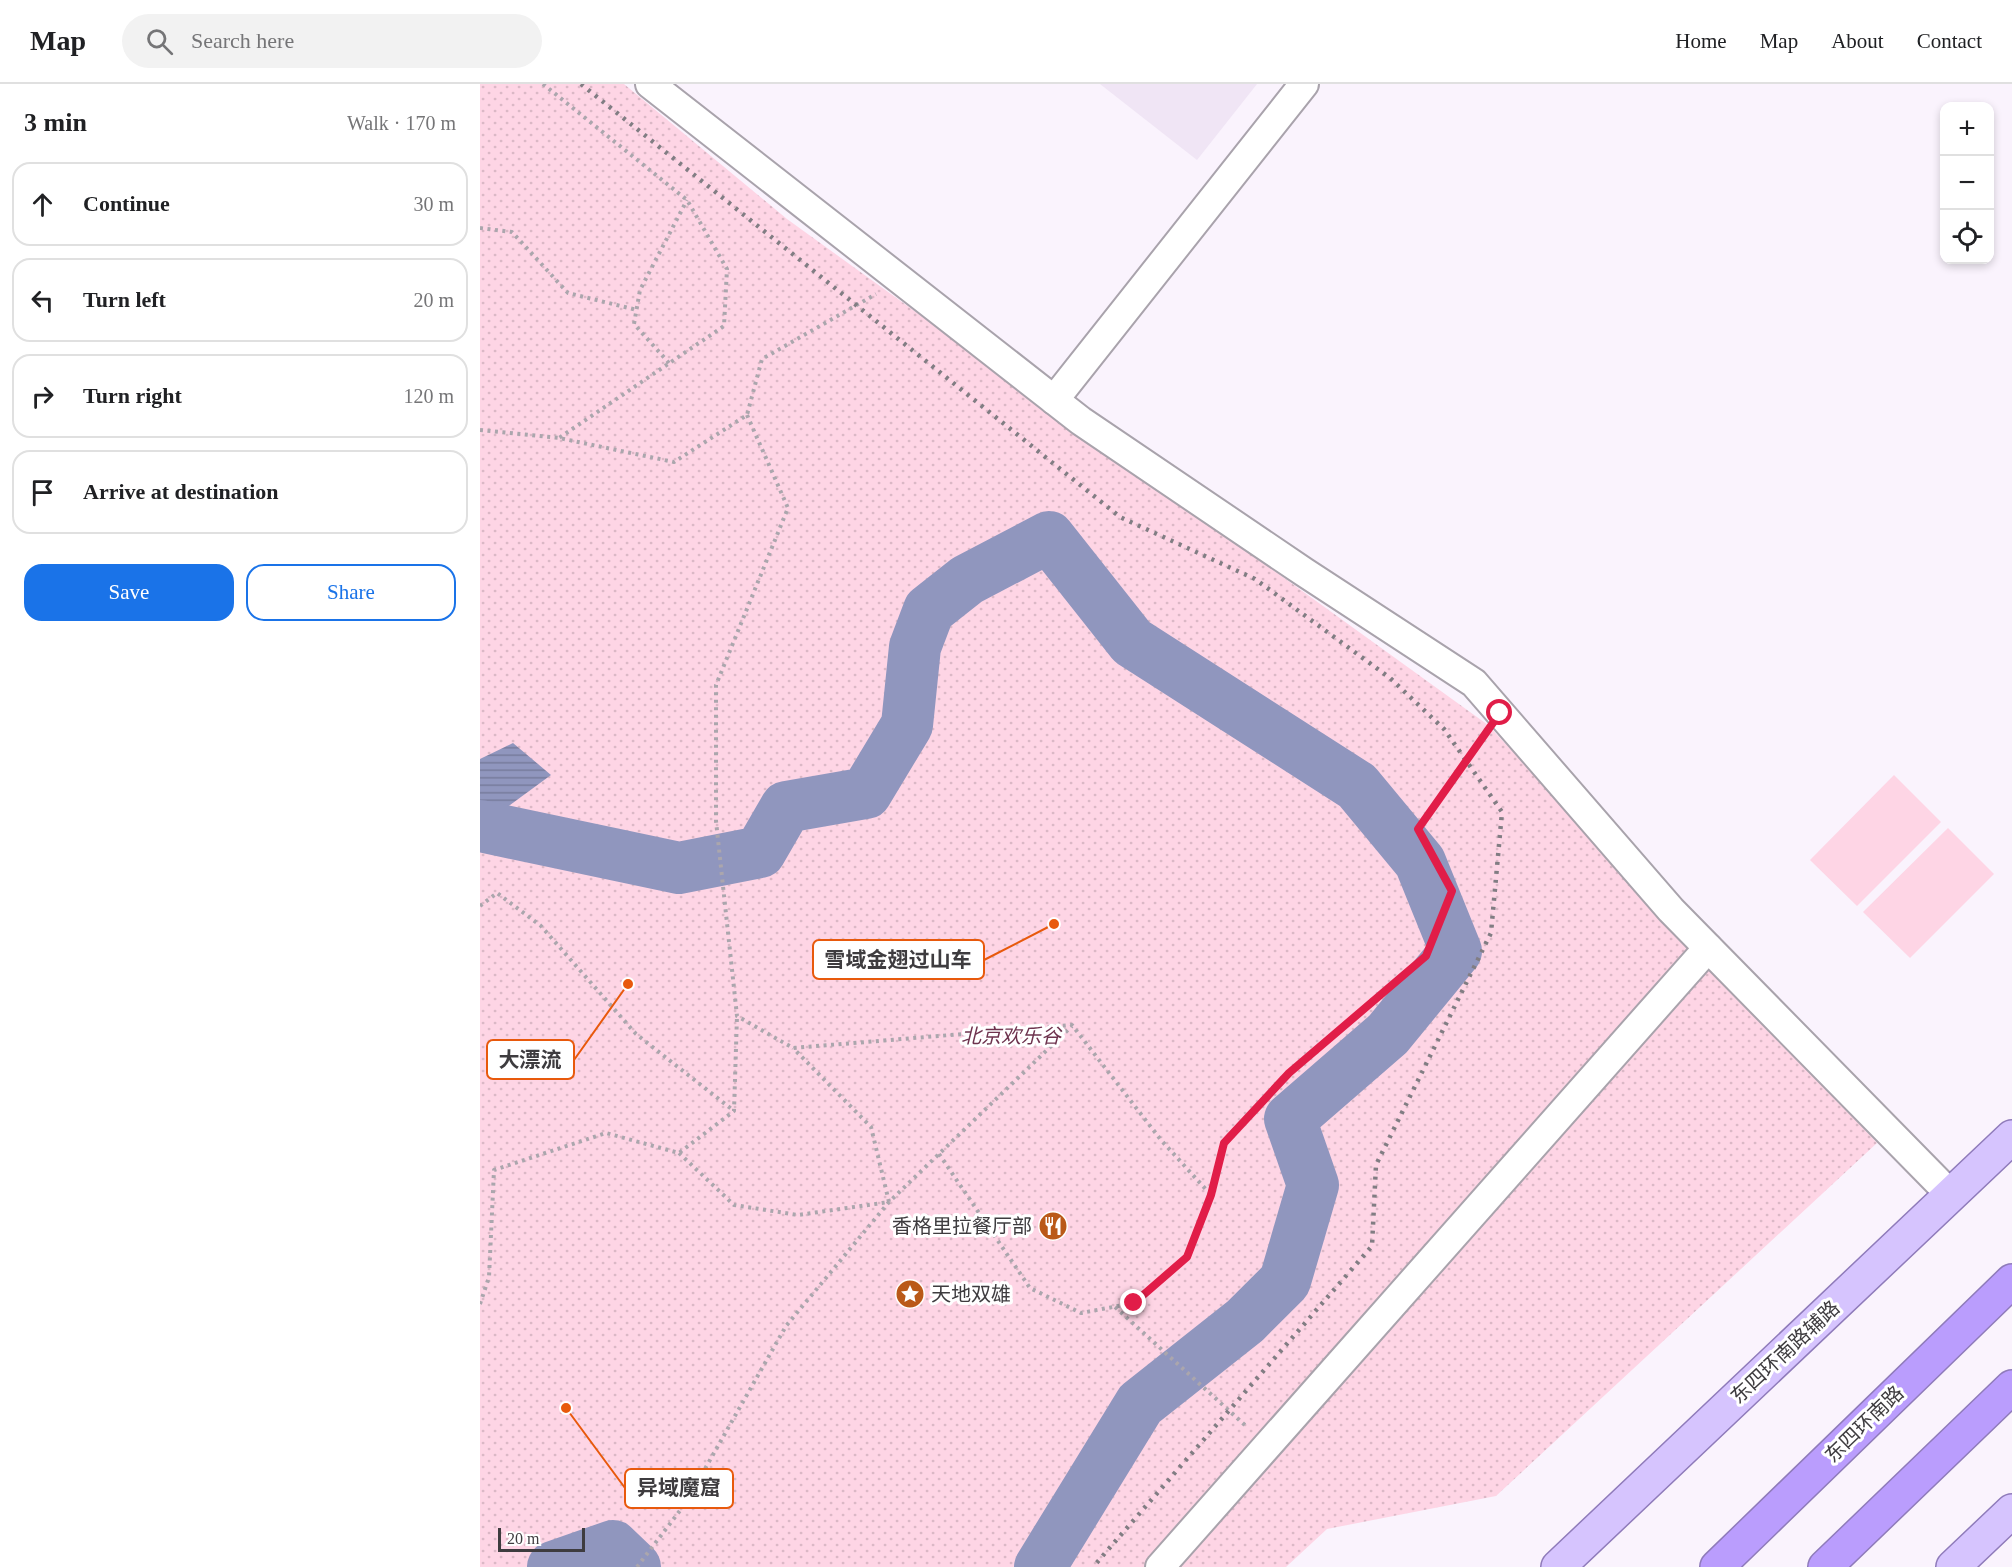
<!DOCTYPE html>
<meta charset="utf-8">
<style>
body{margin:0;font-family:"Times New Roman","Noto Sans SC",serif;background:#f2f2f2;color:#202124}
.controls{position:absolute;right:18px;top:18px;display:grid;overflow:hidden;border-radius:12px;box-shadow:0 3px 9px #0003}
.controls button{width:54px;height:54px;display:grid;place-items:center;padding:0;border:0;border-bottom:2px solid #e0e0e0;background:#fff;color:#202124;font:30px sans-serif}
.scale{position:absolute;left:18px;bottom:15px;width:87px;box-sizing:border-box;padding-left:6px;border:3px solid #3e3c3f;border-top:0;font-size:16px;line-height:21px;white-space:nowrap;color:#3e3c3f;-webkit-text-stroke:4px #fff;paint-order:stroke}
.stop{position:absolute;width:18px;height:18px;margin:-14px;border:4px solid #e11d48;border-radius:50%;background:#fff}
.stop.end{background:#e11d48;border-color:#fff;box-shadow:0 2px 6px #0008}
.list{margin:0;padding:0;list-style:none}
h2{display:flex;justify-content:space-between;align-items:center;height:78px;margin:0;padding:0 24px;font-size:26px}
h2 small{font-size:20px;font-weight:400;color:#757577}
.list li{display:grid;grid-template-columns:39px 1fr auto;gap:18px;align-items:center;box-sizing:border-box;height:84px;margin:0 12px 12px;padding:0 12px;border:2px solid #e0e0e0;border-radius:18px}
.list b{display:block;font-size:22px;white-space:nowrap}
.list em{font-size:20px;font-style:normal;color:#757577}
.actions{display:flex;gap:12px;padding:18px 24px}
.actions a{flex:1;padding:14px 0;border:2px solid #1a73e8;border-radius:18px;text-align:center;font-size:21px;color:#1a73e8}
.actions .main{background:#1a73e8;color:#fff}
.icon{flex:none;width:33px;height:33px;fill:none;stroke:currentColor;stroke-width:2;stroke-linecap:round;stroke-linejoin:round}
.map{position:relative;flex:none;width:1532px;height:1483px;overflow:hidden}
header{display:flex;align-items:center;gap:36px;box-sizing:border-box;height:84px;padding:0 30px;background:#fff;border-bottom:2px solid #e0e0e0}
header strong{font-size:28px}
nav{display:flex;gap:33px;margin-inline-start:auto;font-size:21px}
.search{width:420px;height:54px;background:#f2f2f2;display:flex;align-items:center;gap:15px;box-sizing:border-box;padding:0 21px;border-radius:33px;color:#757577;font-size:22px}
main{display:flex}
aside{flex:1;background:#fff}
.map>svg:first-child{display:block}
</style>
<header>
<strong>Map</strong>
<div class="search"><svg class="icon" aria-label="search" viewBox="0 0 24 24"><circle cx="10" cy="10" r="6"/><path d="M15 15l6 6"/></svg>Search here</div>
<nav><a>Home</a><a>Map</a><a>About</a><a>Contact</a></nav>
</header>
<main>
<aside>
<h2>3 min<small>Walk · 170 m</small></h2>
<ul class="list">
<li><svg class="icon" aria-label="ahead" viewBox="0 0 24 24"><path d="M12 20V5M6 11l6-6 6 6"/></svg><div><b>Continue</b></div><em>30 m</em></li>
<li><svg class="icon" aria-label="left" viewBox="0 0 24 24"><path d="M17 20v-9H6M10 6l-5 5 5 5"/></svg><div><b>Turn left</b></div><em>20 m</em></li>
<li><svg class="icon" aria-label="right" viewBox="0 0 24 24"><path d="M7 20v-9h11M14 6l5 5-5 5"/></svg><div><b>Turn right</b></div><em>120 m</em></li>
<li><svg class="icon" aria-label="arrive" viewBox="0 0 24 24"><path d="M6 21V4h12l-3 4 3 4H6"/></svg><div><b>Arrive at destination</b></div></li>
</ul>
<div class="actions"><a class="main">Save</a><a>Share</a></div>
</aside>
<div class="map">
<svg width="1532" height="1483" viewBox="0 0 1532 1483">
<defs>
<pattern id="grass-dots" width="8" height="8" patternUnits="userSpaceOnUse" patternTransform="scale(1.5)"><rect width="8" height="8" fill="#fed5e5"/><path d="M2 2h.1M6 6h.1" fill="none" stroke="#dbb8c6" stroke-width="1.8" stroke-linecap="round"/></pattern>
<pattern id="water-rules" width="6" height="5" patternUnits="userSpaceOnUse" patternTransform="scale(1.5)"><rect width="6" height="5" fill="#9096be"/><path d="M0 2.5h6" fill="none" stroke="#777c9c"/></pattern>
</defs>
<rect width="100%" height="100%" fill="#faf3fd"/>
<path fill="#f0e5f5" d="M620 0H777L717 76Z"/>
<path fill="url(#grass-dots)" d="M0 0H144L307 135 1008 641 1397 1059 1016 1412 847 1445 806 1483H0Z"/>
<g fill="#fed5e5">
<path d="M1414 691 1461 738 1377 822 1330 776Z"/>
<path d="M1468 744 1514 790 1430 874 1383 828Z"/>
</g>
<path fill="url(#water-rules)" d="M33 659 71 691 0 743V675Z"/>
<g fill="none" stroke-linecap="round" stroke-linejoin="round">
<g stroke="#9096be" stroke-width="52">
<path d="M0 742 199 784 280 768 306 723 386 709 427 641 435 563 449 526 487 496 569 453 652 558 877 702 940 778 976 867 908 950 810 1035 833 1101 805 1197 765 1237 660 1320 560 1483"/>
<path d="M73 1483 133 1462 155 1483"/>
</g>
<g stroke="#a9a3ac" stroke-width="32">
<g id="minor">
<path d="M170 0 601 337 824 488 994 599 1191 826 1471 1111"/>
<path d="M574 316 824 0"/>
<path d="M680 1483 1228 864"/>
</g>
</g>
<g stroke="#8f7bba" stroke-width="36">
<g id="major">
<path d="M1078 1483 1532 1053"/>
<path d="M1473 1483 1532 1427"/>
</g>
</g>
<g stroke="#8f7bba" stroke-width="36">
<g id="highway">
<path d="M1237 1483 1532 1197"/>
<path d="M1345 1483 1532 1303"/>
</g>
</g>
<g stroke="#aba6ad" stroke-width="4" stroke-dasharray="3 4.5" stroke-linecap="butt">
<path d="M63 0 207 116 247 185 244 242 79 354"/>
<path d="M0 144 32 148 88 209 157 226"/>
<path d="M189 279 154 240 160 206 207 116"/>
<path d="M267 331 308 424 236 601V737L257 932 313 964 592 941 681 1056 731 1111 744 1059 809 989 946 872 972 807 938 745 1003 654"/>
<path d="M0 346 79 354 194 378 267 331 282 275 396 210"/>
<path d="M0 822 17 809 61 842 156 950 254 1027"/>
<path d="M199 1069 254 1121 318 1131 409 1118 391 1043 313 964"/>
<path d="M459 1070 550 1204 601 1229 654 1219 707 1173 731 1111"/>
<path d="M0 1220 9 1193 14 1086 126 1049 199 1069 254 1027 257 932"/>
<path d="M635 1223 767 1343"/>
<path d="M157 1483 205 1420 306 1242 409 1118 592 942"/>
</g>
<use href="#minor" stroke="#fff" stroke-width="28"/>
<use href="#major" stroke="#d6c4fe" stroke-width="33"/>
<use href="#highway" stroke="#ba9dfd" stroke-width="33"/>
<path stroke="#817d83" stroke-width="4.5" stroke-dasharray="3 6" stroke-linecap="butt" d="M101 0 640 433 775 495 910 594 964 645 1022 728 1011 849 896 1081 892 1162 613 1483"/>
</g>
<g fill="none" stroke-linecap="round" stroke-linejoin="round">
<path stroke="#e11d48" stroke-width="8" d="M654 1219 707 1173 731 1111 744 1059 809 989 946 872 972 807 938 745 1020 629"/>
</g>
<defs>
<g id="restaurant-disc" transform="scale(1.5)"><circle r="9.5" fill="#ba5918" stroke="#fff"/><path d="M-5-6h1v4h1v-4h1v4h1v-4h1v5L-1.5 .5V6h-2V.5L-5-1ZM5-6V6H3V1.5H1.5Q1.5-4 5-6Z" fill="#fff"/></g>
<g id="sight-disc" transform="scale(1.5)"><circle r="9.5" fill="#ba5918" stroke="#fff"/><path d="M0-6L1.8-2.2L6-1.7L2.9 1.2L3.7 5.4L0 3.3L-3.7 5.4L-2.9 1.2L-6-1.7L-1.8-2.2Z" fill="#fff"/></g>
</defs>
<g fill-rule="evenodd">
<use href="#restaurant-disc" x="573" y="1142"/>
<use href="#sight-disc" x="430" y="1210"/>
</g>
<g text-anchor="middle" stroke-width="6" stroke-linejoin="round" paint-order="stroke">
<g font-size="20" font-style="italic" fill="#6e334e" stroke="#fff">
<text x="531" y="959">北京欢乐谷</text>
</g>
<g font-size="20" fill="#3e3c3f" stroke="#fff" text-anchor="end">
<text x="552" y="1149">香格里拉餐厅部</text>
<text x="451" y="1217" text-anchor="start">天地双雄</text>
</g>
<g font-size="20" fill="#3e3c3f" stroke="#fff">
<text transform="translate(1305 1268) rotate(-43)" y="7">东四环南路辅路</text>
<text transform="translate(1384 1340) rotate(-44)" y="7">东四环南路</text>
</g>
</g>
<path fill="none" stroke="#e8590c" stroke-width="2" d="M574 840L504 876M148 900L94 976M86 1324L145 1404"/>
<g fill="#e8590c" stroke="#fff" stroke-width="2">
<circle cx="574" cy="840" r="6"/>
<circle cx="148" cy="900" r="6"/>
<circle cx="86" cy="1324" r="6"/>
</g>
<g fill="#fff" stroke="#e8590c" stroke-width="2">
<rect x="333" y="856" width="171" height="39" rx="6"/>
<rect x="7" y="956" width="87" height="39" rx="6"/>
<rect x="145" y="1385" width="108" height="39" rx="6"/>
</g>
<g font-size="21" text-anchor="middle" font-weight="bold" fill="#3e3c3f">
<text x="418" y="883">雪域金翅过山车</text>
<text x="50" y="983">大漂流</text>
<text x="199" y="1411">异域魔窟</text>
</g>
</svg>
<div class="controls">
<button>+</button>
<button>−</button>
<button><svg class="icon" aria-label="locate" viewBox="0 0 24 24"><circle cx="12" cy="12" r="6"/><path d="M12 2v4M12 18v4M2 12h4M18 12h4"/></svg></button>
</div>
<div class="scale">20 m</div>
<div class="stop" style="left:1020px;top:629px"></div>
<div class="stop end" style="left:654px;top:1219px"></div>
</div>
</main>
